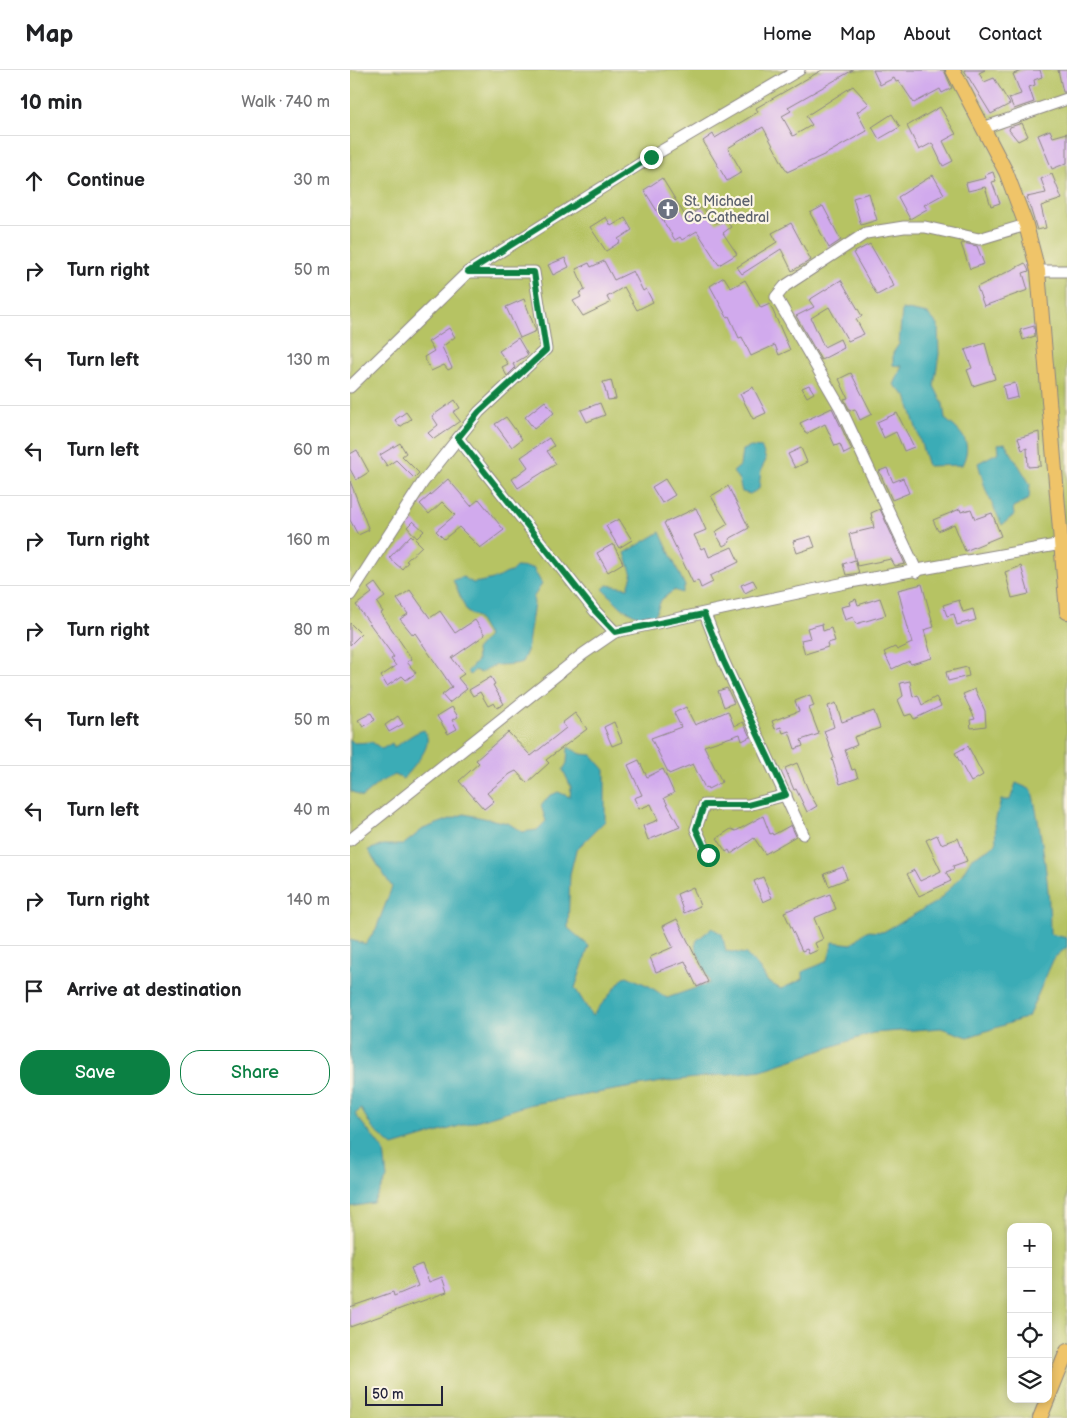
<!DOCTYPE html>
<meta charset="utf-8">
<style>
body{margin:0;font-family:"Balsamiq Sans",sans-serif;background:#f2f2f2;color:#202124}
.controls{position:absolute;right:15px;bottom:15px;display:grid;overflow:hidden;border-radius:10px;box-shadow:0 2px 8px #0003}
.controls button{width:45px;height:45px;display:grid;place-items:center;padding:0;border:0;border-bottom:1px solid #e0e0e0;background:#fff;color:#202124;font:25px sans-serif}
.scale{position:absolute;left:15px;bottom:12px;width:78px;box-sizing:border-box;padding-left:5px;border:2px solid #22223b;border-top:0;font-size:14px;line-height:18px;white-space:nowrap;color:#22223b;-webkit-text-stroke:4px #fcf5e5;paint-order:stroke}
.stop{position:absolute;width:15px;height:15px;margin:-11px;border:4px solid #0b8043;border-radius:50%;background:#fff}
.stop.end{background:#0b8043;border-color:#fff;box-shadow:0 1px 5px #0008}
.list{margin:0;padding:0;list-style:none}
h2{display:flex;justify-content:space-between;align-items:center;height:65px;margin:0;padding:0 20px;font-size:21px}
h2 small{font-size:16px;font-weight:400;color:#757577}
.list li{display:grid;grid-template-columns:32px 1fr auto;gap:15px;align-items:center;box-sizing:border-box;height:90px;padding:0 20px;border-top:1px solid #e0e0e0}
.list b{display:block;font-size:19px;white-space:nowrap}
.list em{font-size:16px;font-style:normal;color:#757577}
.actions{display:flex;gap:10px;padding:15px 20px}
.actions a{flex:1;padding:11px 0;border:1px solid #0b8043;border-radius:20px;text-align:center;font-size:18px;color:#0b8043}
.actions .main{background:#0b8043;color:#fff}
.icon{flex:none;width:28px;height:28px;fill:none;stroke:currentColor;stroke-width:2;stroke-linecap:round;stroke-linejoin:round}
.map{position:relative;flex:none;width:717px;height:1348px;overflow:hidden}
header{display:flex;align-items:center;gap:30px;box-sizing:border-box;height:70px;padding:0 25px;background:#fff;border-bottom:1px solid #e0e0e0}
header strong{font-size:24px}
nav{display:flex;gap:28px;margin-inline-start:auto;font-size:18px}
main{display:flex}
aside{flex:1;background:#fff}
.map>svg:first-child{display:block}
</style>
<header>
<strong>Map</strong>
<nav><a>Home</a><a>Map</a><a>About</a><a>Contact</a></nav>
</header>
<main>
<aside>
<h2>10 min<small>Walk · 740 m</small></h2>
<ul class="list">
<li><svg class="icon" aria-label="ahead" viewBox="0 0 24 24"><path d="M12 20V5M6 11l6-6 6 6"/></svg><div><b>Continue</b></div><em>30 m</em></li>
<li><svg class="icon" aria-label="right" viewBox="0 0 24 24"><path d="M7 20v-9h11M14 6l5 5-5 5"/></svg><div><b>Turn right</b></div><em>50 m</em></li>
<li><svg class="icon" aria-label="left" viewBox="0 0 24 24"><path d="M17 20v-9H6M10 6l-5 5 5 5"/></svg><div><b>Turn left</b></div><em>130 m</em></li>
<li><svg class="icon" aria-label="left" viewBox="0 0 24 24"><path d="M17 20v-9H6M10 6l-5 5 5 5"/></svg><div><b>Turn left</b></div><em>60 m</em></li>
<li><svg class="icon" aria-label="right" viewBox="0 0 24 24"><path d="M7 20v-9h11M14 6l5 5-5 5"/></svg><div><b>Turn right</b></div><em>160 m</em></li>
<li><svg class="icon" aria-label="right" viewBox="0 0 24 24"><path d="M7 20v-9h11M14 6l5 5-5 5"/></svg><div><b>Turn right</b></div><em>80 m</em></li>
<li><svg class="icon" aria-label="left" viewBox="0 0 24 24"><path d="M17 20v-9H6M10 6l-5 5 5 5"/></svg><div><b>Turn left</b></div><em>50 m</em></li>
<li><svg class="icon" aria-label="left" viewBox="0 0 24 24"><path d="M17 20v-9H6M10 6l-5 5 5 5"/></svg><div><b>Turn left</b></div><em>40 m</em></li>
<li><svg class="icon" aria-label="right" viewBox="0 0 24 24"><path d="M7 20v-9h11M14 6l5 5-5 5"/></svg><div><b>Turn right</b></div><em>140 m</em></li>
<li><svg class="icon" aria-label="arrive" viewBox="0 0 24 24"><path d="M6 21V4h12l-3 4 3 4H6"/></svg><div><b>Arrive at destination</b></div></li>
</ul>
<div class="actions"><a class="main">Save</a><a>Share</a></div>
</aside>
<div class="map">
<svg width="717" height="1348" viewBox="0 0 717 1348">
<rect width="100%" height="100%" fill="#fcf5e5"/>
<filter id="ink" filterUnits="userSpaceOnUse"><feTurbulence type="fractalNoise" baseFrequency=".02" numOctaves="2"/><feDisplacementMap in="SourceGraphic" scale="10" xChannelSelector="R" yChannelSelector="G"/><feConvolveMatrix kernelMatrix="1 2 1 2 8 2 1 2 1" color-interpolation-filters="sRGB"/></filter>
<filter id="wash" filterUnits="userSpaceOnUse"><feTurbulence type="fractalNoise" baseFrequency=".0096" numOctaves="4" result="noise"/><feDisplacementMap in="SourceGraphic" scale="20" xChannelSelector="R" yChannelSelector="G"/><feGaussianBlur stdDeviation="1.12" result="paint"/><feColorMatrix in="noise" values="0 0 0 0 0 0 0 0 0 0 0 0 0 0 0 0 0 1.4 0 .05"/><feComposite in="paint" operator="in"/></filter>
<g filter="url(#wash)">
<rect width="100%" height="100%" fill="#f3e5c9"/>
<path fill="#b6c364" stroke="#6c7250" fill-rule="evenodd" d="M0 0H717V1348H0ZM661 1157H698V1329H661Z"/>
<g fill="#3bacb6" stroke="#2e6778">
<path d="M552 239 578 244 588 255 589 284 584 316 593 334 595 349C613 363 623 373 612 395L578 396 556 326 544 315 552 296 543 295V283L549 274Z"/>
<path d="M655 373 680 414 679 429 663 437 664 445 652 455 636 421 628 393 649 382 648 374Z"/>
<path d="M401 377 412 378 416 390 411 400 409 419 400 424 392 422 389 410 383 402 390 396 392 380Z"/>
<path d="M310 462 335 516 332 523 324 520 311 530 305 546 292 549 271 537 253 519 257 515 278 518 282 505 275 483Z"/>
<path d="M166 497 183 498 192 514 183 528 184 533 177 581 172 592C155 598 147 590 131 603L125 600 120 605 117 602 127 591 126 580 138 566 127 547 117 542 103 510 113 507 123 513C130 512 139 510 147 508 153 506 155 503 161 502Z"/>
<path d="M74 660C86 677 62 696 53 709L45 705 30 712 12 727 1 721 0 669 4 673 22 672 32 679 42 673 44 677C55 671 62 663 74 660Z"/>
<path d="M218 677 231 684 242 685 255 700V751L226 780 220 804 218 858 239 876 225 918 242 946 274 907 277 906 299 916 317 928 360 913 345 876 347 870 362 858 372 864 376 881 396 884 410 899 418 912 431 919 453 909V902C456 899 470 896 478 890L483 872 502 874 516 861 533 862 588 831 611 806 621 789 646 774 645 752 651 730H660L666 713 682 720C692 768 700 815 700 864L717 868V877L704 888 678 947 618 967 591 958 523 963 412 1000 312 1012 182 1034 43 1076 23 1059 11 1039 5 1044 34 1081 37 1108 23 1133 0 1137V870L16 874 26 859 42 817 18 780 33 775H53L73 759 114 744 158 753 172 762 187 760 196 751 191 736 199 726 208 722 220 727 221 717 213 700 217 693Z"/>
</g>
<g id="blocks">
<g fill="#d1aaed">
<path d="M472 0H503L438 37 441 41 432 46 443 66 462 55 456 46 503 16 519 34 507 42 517 61 476 84 437 102 413 57 378 78 392 102 377 111 353 71 363 64 365 68 408 42 406 38Z"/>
<path d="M523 0H594L602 18 592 23 590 19 564 33 549 11 546 12 544 8 530 15Z"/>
<path d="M614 0H635L629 3 634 12 644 8 660 34 641 44Z"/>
<path d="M674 0H690L692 7 684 10 685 15 679 17 684 32 664 39 659 28 671 24 663 4Z"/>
<path d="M708 0H717V22H713Z"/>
<path d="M590 37 606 64 593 71 603 91 593 96 582 73 569 80 557 56Z"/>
<path d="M542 44 550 57 529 69 522 57Z"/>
<path d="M672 53 678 66 668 71 659 60 660 57Z"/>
<path d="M700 60 703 67 717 63V93L702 99 688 65Z"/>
<path d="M643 102 646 111 642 112 650 133 641 136 635 117 618 121 616 113 636 108 635 105Z"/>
<path d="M702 104 712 129 691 136 696 158 687 160 677 127 696 123 691 109Z"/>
<path d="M583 105 594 124 574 135 577 139 560 149 548 127Z"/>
<path d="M312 108 336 147 352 137 366 153 375 148 381 157 373 163 387 184 369 195 347 161 332 170 330 167 325 170 294 120Z"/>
<path d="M519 123 527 150 511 155 503 128Z"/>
<path d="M473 136 491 170 479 178 460 143Z"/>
<path d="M256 147 261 156 275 148 282 160 268 169 270 172 256 181 240 157Z"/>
<path d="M441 153 461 190 442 201 431 179 392 204 387 197 427 172 422 163Z"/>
<path d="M613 173 627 176 634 194 620 199 611 174Z"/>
<path d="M520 174 544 216 527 225 503 183Z"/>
<path d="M215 188 219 197 203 205 198 195Z"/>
<path d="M254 191 264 210 283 201 293 221 296 219 303 232 287 240 274 217 257 227 260 233 233 246 223 231 231 227 229 223 235 220 226 199 239 193 241 197Z"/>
<path d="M675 193 679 201 673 203 678 220 634 236 627 217Z"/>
<path d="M374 207 381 218 395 210 411 238 420 234 440 280 429 285 425 275 401 286 392 267 389 268 379 246 377 247 360 216Z"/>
<path d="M491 210 512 246 506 249 514 264 498 271 479 237 461 248 474 277 490 269 494 278 471 290 446 246 464 237 459 230Z"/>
<path d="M174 229 186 261 170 268 156 237Z"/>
<path d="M684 256 685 266 673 270 670 260Z"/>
<path d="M99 258 105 267 92 277 102 298 98 300 94 295 81 301 74 287 84 281 78 272Z"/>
<path d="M168 268 178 285 163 294 165 298 157 306 152 297 158 294 149 281Z"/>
<path d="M635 273 645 309 623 316 617 300 622 298 615 280Z"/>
<path d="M501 303 522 344 510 350 505 339 500 341 494 329 498 328 489 309Z"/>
<path d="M261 310 266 329 258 330 253 312Z"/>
<path d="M665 313 668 327 656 330 653 316Z"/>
<path d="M459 315 464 323 457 327 452 318Z"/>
<path d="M403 317 416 343 403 349 390 324Z"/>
<path d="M105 330 110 338 103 342 110 351 84 369 78 363 88 355 82 346Z"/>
<path d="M195 331 204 343 184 359 175 347Z"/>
<path d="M250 333 255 345 237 352 231 340Z"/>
<path d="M482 338 502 380 494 384 490 374 485 376 475 354 456 364 450 353Z"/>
<path d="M56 342 61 349 50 357 45 350Z"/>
<path d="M547 343 564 377 554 381 546 362 534 368 527 352Z"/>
<path d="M156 347 172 369 162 377 145 354Z"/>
<path d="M689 362 691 396 678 397 677 378 672 380 668 368Z"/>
<path d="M199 368 204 376 197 381 206 394 168 418 162 409 178 397 171 387Z"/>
<path d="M50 373 56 383 52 386 69 403 64 408 46 390 37 396 30 385Z"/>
<path d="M451 378 457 392 445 398 438 384Z"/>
<path d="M7 380 19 402 6 410 0 399V384Z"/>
<path d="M537 398 543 412 553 408 559 423 542 430 529 401Z"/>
<path d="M98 409 121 436 129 429 154 460 130 478 109 457 94 469 86 461 105 445 92 432 79 444 70 434Z"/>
<path d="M315 409 325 425 312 433 302 417Z"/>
<path d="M0 411 19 460 8 465 0 450Z"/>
<path d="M378 416 399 458 379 469 380 472 373 476 365 462 378 454 361 426Z"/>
<path d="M346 438 356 460 344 465 351 479 355 477 359 487 382 477 389 492 360 506 363 512 351 518 348 510 343 513 314 453Z"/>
<path d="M530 439 555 494 545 496 541 489 507 496 499 464 524 458 521 443Z"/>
<path d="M610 439 611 442 621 439 625 449 642 443 651 466 615 481 604 454 588 461 583 450Z"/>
<path d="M269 449 282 470 269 478 256 456Z"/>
<path d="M63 451 74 461 67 468 57 457Z"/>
<path d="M61 465 72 476 56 491 58 492 52 499 39 488Z"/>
<path d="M461 466 465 477 447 483 443 471Z"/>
<path d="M263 474 273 493 258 502 247 483Z"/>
<path d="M505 490 509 503 496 505 493 494Z"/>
<path d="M671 496 679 524 662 528 655 502Z"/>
<path d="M403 510 407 517 395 523 391 515Z"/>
<path d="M25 513 35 527 27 533 33 542 31 543 62 589 57 592 66 603 56 610 52 606 37 616 31 606 46 596 41 589 44 587 6 535 22 523 18 518Z"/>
<path d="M572 514 584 557 574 560 582 588 561 594 559 591 542 599 534 582 545 577 547 580 562 573 548 520Z"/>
<path d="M60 520 80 548 90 541 105 563 125 550 135 565 102 588 114 604 108 608 117 619 99 633 92 625 102 617 65 563 63 565 50 549 58 544 47 529Z"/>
<path d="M530 528 536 545 506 554 503 547 495 550 491 537 500 535 499 532 506 529 508 535Z"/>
<path d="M609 530 613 542 623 539 626 550 607 555 604 544 597 546 593 535Z"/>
<path d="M0 553 11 564 0 575Z"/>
<path d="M472 554 473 561 481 558 485 571 477 573 478 577 455 584 451 570 460 568 457 558Z"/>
<path d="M617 597 619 606 598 611 596 602Z"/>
<path d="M141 607 145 614 143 615 154 634 147 638 144 633 138 636 130 622 123 626 119 620Z"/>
<path d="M560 611 563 627 568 625 572 635 586 627 591 636 564 649 561 644 555 646 548 630 553 626 550 613Z"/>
<path d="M377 618 384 633 374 637 368 621Z"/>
<path d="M625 619 635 641 636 656 621 658 620 650 625 649 613 624Z"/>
<path d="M460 625 464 636 459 638 469 664 451 670 453 676 445 679 439 661 433 663 431 657 425 659 422 651 449 641 445 631Z"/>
<path d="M486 633 492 652 524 641 530 658 504 667 507 675 495 680 502 700 505 699 508 708 490 714 482 689 484 688 474 661 484 657 478 636Z"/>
<path d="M102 637 108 647 102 650 107 659 98 664 87 646Z"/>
<path d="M336 637 345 655 378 641 384 656 393 652 400 667 392 671 390 664 354 676 372 712 358 719 357 717 355 718 343 694 319 704 301 668 331 657 324 643Z"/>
<path d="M21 643 25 650 13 657 8 650Z"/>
<path d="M225 643 237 659 196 690 199 693 177 713 166 701 160 704 137 723 144 731 134 739 109 711 129 693 126 690 158 662 181 686 216 658 212 653Z"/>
<path d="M48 646 53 654 39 662 35 655Z"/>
<path d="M264 652 272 672 262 676 254 657Z"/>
<path d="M618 676 633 705 621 712 605 683Z"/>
<path d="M289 690 297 707 313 699 324 723 314 728 330 757 298 770 293 756 308 750 301 734 289 739 284 728 292 725 278 695Z"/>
<path d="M447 693 459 722 467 736 457 742 446 719 444 720 435 698Z"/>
<path d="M413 746 420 764 422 763 423 765 441 755 446 766 415 784 404 768 381 784 379 780 376 782 367 768 381 759 386 761Z"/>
<path d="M587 765 591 774 608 768 617 791 603 796 604 799 596 802 601 811 569 826 557 804 564 800 570 811 591 801 576 770Z"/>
<path d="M493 797 497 809 479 816 474 804Z"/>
<path d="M413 807 422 828 413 832 404 811Z"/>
<path d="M343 817 350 836 334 843 327 824Z"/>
<path d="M480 824 486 839 464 848 473 869 465 873 468 880 459 884 457 879 452 881 434 842Z"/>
<path d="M327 849 358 912 347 917 335 891 306 902 300 887 323 877 313 856Z"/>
<path d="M72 1194 79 1212 92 1207 97 1222 0 1257V1237L43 1222 44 1226 68 1216 61 1198Z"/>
</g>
</g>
</g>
<g filter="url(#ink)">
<use href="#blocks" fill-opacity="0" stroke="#8a8482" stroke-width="1"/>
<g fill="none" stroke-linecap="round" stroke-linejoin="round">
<g stroke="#8a8482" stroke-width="13">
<g id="minor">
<path d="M633 58 717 29"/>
<path d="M688 201H717"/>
<path d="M0 317 118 202 301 87 449 0"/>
<path d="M108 368 245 541 265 562 495 513 717 473"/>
<path d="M567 502 490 337 426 227 435 216 516 163 554 157H575L629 169 676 155"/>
<path d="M0 525 73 412 129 342 196 279 184 202H118"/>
<path d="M355 544 373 590 453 764"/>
<path d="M0 770 233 584 265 562"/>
<path d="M358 785 346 759 354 735H398L436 725"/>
</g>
</g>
<g stroke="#8a8482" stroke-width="16">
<g id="major">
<path d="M603 0 656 102 676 155 688 201 717 542"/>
<path d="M690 1348 717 1281"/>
</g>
</g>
<use href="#minor" stroke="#fff" stroke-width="11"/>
<use href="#major" stroke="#efc469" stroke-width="14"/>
</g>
</g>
<g fill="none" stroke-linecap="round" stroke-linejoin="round" filter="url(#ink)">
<path stroke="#0b8043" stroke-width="6" d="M301 87 118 202H184L196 280 129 342 108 368 245 541 265 562 354 544 373 590 436 725 398 735H354L346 759 358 785"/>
</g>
<defs>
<g id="church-disc" transform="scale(1.125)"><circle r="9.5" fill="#6b7280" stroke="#fcf5e5"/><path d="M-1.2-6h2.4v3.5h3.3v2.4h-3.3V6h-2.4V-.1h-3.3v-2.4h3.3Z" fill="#fff"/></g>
</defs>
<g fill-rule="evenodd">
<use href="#church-disc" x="318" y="139"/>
</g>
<g text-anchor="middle" stroke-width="4.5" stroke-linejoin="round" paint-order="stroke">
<g font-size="14" fill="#5b616d" stroke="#fcf5e5" text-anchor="start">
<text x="334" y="136">St. Michael<tspan x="334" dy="16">Co-Cathedral</tspan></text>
</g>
</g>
</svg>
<div class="controls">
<button>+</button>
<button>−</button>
<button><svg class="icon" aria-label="locate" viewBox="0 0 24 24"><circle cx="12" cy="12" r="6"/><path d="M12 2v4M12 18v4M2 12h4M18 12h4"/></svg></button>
<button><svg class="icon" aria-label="layers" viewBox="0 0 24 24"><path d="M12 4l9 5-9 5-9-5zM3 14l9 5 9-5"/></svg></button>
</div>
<div class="scale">50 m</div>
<div class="stop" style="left:358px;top:785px"></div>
<div class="stop end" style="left:301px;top:87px"></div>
</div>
</main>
